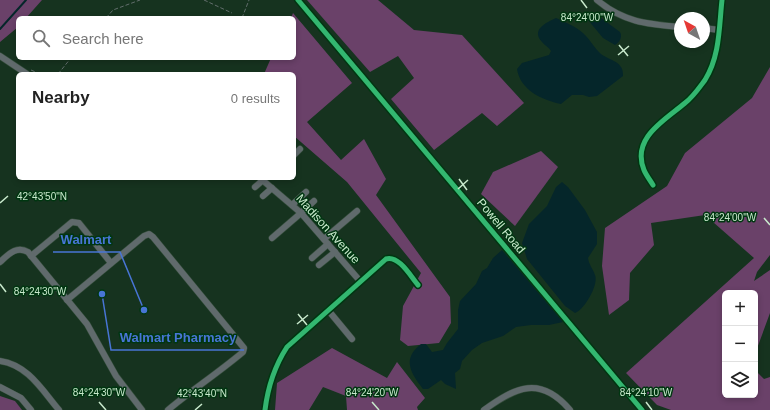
<!DOCTYPE html>
<meta charset="utf-8">
<style>
body{margin:0;font-family:Arial,sans-serif;background:#f2f2f2;color:#222}
.controls{position:absolute;right:12px;bottom:12px;display:grid;overflow:hidden;border-radius:6px;box-shadow:0 2px 6px #0003}
.controls button{width:36px;height:36px;display:grid;place-items:center;padding:0;border:0;border-bottom:1px solid #e0e0e0;background:#fff;color:#222;font:20px sans-serif}
.compass{position:absolute;left:674px;top:12px;width:36px;height:36px;border-radius:50%;background:#fff;box-shadow:0 2px 6px #0003;rotate:320deg}
.list{margin:0;padding:0;list-style:none}
h2{display:flex;justify-content:space-between;align-items:center;height:52px;margin:0;padding:0 16px;font-size:17px}
h2 small{font-size:13px;font-weight:400;color:#767676}
.icon{flex:none;width:22px;height:22px;fill:none;stroke:currentColor;stroke-width:2;stroke-linecap:round;stroke-linejoin:round}
.map{position:relative;flex:none;width:770px;height:410px;overflow:hidden}
.search{position:absolute;background:#fff;box-shadow:0 2px 6px #0003;left:16px;top:16px;width:280px;height:44px;display:flex;align-items:center;gap:10px;box-sizing:border-box;padding:0 14px;border-radius:6px;color:#767676;font-size:15px}
.panel{position:absolute;background:#fff;box-shadow:0 2px 6px #0003;left:16px;top:72px;width:280px;height:108px;border-radius:6px}
.map>svg:first-child{display:block}
</style>
<div class="map">
<svg width="770" height="410" viewBox="0 0 770 410">
<rect width="100%" height="100%" fill="#16331f"/>
<g fill="#6a4169">
<path d="M0 0H42L26 18H18V27L0 42Z"/>
<path d="M307 0H378L414 30 462 35 524 103 497 126 482 113 434 150 391 99 414 78 398 56 370 72Z"/>
<path d="M293 13 352 83 307 122 341 160 364 139 386 179 376 195 450 297 451 323 439 343 408 346 400 340 403 306 421 273 347 182 294 136V74H264L271 58H294V18H291Z"/>
<path d="M770 67V255L757 272 754 281 770 270V313L755 354V293H725V395H755V370L764 379 770 377V410H671L657 405 626 373 754 258 705 215 651 223 654 245 630 273 629 300 609 315 602 266 605 228 667 186 685 153 752 98Z"/>
<path d="M541 151 558 167 515 226 481 194 493 172Z"/>
<path d="M332 348 387 378 397 362 425 398 417 407 418 410H347L346 396 323 387 309 410H275L277 383Z"/>
<path d="M0 396 15 401 22 410H0Z"/>
</g>
<g fill="#05262a">
<path d="M593 12 620 32C623 37 619 43 615 45L603 38 588 20V16Z"/>
<path d="M556 18C565 22 575 26 583 33 590 39 594 48 601 54 610 61 624 61 623 76L597 96 589 97 583 95H572L561 104C542 100 520 90 517 69L522 63 549 55 551 51C549 47 545 46 542 42 531 30 545 23 556 18Z"/>
<path d="M562 182 568 187 585 210 597 232V244L588 258C589 265 593 269 595 275 599 285 584 310 575 313L565 306 527 259 522 243 529 224 547 206 556 187Z"/>
<path d="M502 250 563 322 549 325H531L516 327 503 336 482 343 472 350 462 361 460 369 455 373 456 389 445 384 441 380 428 389H423C410 372 402 359 421 344H426L432 352 443 350 447 343 458 329V310L460 301 476 284 482 271 487 268 493 258Z"/>
</g>
<g fill="none" stroke-linecap="round" stroke-linejoin="round">
<path stroke="#05262a" stroke-width="2" d="M0 29 26 0"/>
<g stroke="#354e3c" stroke-width="7">
<g id="minor">
<path d="M298 0 642 410"/>
<path d="M597 0C623 22 647 24 680 27"/>
<path d="M704 28 719 30"/>
<path d="M0 56 27 74"/>
<path d="M294 155 300 149"/>
<path d="M260 178 301 213 360 281"/>
<path d="M653 185C650 180 646 175 644 170 631 138 665 120 685 103 693 97 699 88 705 80 720 56 719 27 722 0"/>
<path d="M255 187 262 181"/>
<path d="M263 196 272 188"/>
<path d="M292 205 306 192"/>
<path d="M301 213 314 201"/>
<path d="M272 238 301 213"/>
<path d="M324 239 357 211"/>
<path d="M31 256 72 222 79 223 111 263"/>
<path d="M312 258 328 244"/>
<path d="M0 262C8 255 16 245 28 252L87 324 116 376 142 410"/>
<path d="M319 265 335 252"/>
<path d="M67 300 144 236 149 234 153 237 244 348 243 352C218 373 192 390 168 410"/>
<path d="M328 310 352 339"/>
<path d="M0 361C28 365 42 390 59 410"/>
<path d="M0 387 21 398 31 410"/>
<path d="M265 410C268 386 274 367 287 347L386 259C399 255 411 277 418 285"/>
<path d="M484 410C516 387 540 375 570 410"/>
</g>
</g>
<g stroke="#626e6c" stroke-width="1" stroke-dasharray="4 2" stroke-linecap="butt">
<path d="M204 0 232 13"/>
<path d="M106 18 113 10 140 0"/>
<path d="M242 18 249 0"/>
<path d="M31 70 40 74"/>
<path d="M58 74 71 58"/>
</g>
<use href="#minor" stroke="#606a6c" stroke-width="6"/>
<g stroke="#003611" stroke-width="8">
<g id="cycleway">
<path d="M298 0 642 410"/>
<path d="M653 185C650 180 646 175 644 170 631 138 665 120 685 103 693 97 699 88 705 80 720 56 719 27 722 0"/>
<path d="M265 410C268 386 274 367 287 347L386 259C399 255 411 277 418 285"/>
</g>
</g>
<use href="#cycleway" stroke="#33b770" stroke-width="5"/>
</g>
<path fill="none" stroke="#c8e9cc" stroke-width="1.5" d="M581 0 587 8M619 45 628 56M618 55 629 46M459 179 467 190M458 189 468 180M0 203 8 196M764 218 770 225M0 284 6 292M298 314 307 325M297 324 308 315M99 402 106 410M372 402 379 410M646 402 652 410M195 410 202 404"/>
<g text-anchor="middle" stroke-width="3" stroke-linejoin="round" paint-order="stroke">
<g font-size="12" fill="#c8e9cc" stroke="#003611">
<text transform="translate(501 226) rotate(50)" y="4">Powell Road</text>
<text transform="translate(328 229) rotate(48)" y="4">Madison Avenue</text>
</g>
</g>
<g font-size="10" text-anchor="middle" fill="#c8e9cc" stroke="#003611" stroke-width="3" stroke-linejoin="round" paint-order="stroke">
<text x="587" y="21">84°24'00"W</text>
<text x="42" y="200">42°43'50"N</text>
<text x="730" y="221">84°24'00"W</text>
<text x="40" y="295">84°24'30"W</text>
<text x="99" y="396">84°24'30"W</text>
<text x="372" y="396">84°24'20"W</text>
<text x="646" y="396">84°24'10"W</text>
<text x="202" y="397">42°43'40"N</text>
</g>
<path fill="none" stroke="#4875d5" stroke-width="1.5" d="M144 310L120 252H53M102 294L111 350H244"/>
<g fill="#4875d5" stroke="#003611" stroke-width="1.5">
<circle cx="144" cy="310" r="4"/>
<circle cx="102" cy="294" r="4"/>
</g>
<g font-size="13" text-anchor="middle" font-weight="bold" fill="#4875d5" stroke="#003611" stroke-width="3" stroke-linejoin="round" paint-order="stroke">
<text x="86" y="244">Walmart</text>
<text x="178" y="342">Walmart Pharmacy</text>
</g>
</svg>
<div class="controls">
<button>+</button>
<button>−</button>
<button><svg class="icon" aria-label="layers" viewBox="0 0 24 24"><path d="M12 4l9 5-9 5-9-5zM3 14l9 5 9-5"/></svg></button>
</div>
<svg class="compass" viewBox="-18 -18 36 36"><path d="M0-13l5 13h-10z" fill="#e53935"/><path d="M0 13l5-13h-10z" fill="#767676"/></svg>
<div class="search"><svg class="icon" aria-label="search" viewBox="0 0 24 24"><circle cx="10" cy="10" r="6"/><path d="M15 15l6 6"/></svg>Search here</div>
<section class="panel">
<h2>Nearby<small>0 results</small></h2>
<ul class="list">
</ul>
</section>
</div>
